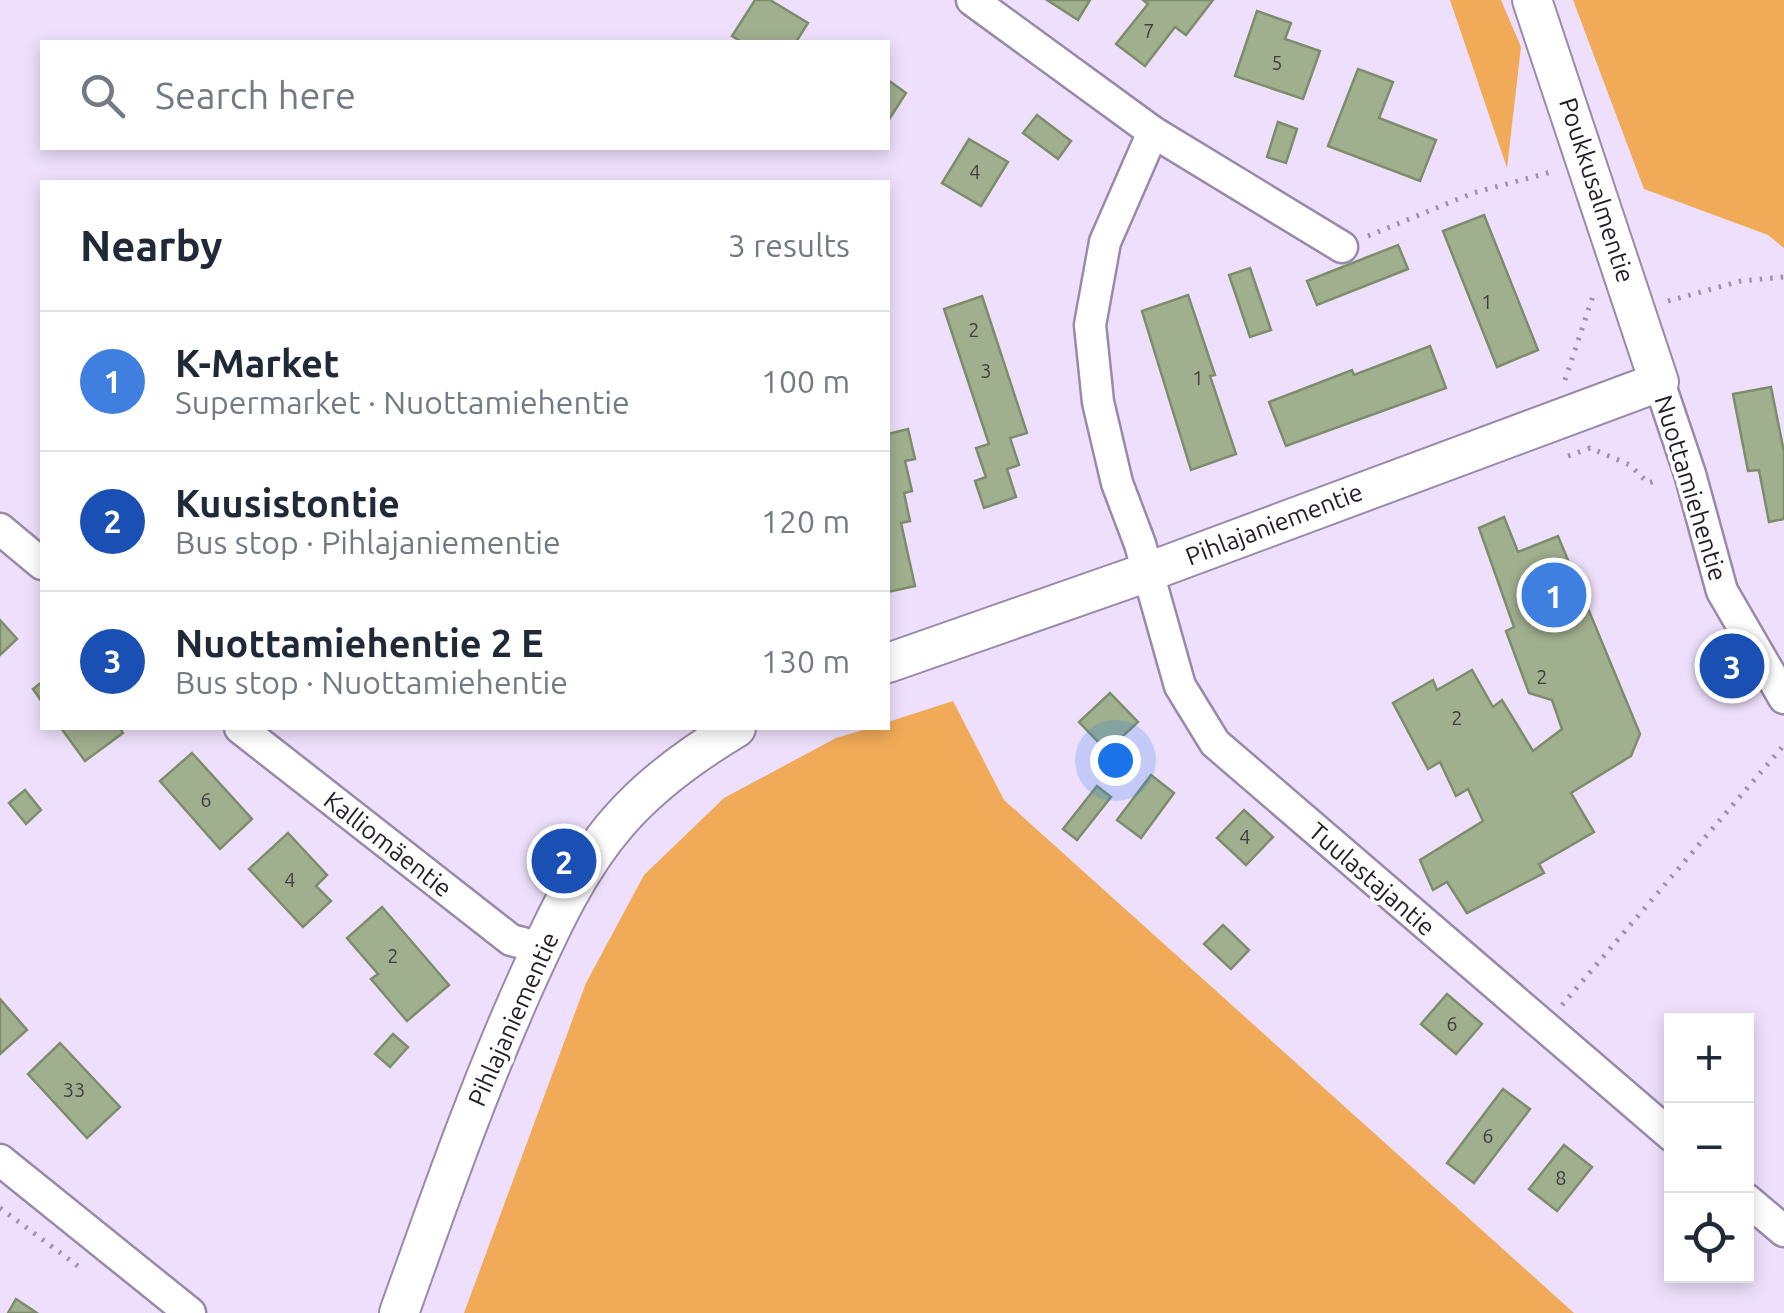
<!DOCTYPE html>
<meta charset="utf-8">
<style>
body{margin:0;font-family:Ubuntu,sans-serif;background:#f2f2f3;color:#1f2937}
.controls{position:absolute;right:30px;bottom:30px;display:grid;overflow:hidden;border-radius:0px;box-shadow:0 5px 15px #0003}
.controls button{width:90px;height:90px;display:grid;place-items:center;padding:0;border:0;border-bottom:2px solid #e0e1e3;background:#fff;color:#1f2937;font:50px sans-serif}
.you{position:absolute;left:1115px;top:760px;width:35px;height:35px;margin:-25px;border:8px solid #fff;border-radius:50%;background:#1a73e8;box-shadow:0 0 0 15px #1a73e833}
.badge{display:grid;place-items:center;width:65px;height:65px;border-radius:50%;background:#618914;color:#fff;font-size:32px;font-weight:700}
.pin{position:absolute;translate:-50% -50%;border:5px solid #fff;box-shadow:0 2px 10px #0006}
.list{margin:0;padding:0;list-style:none}
h2{display:flex;justify-content:space-between;align-items:center;height:130px;margin:0;padding:0 40px;font-size:42px}
h2 small{font-size:32px;font-weight:400;color:#747a83}
.list li{display:grid;grid-template-columns:65px 1fr auto;gap:30px;align-items:center;box-sizing:border-box;height:140px;padding:0 40px;border-top:2px solid #e0e1e3}
.list b{display:block;font-size:38px;white-space:nowrap}
.list p{margin:0;font-size:32px;white-space:nowrap;color:#747a83}
.list em{font-size:32px;font-style:normal;color:#747a83}
.icon{flex:none;width:55px;height:55px;fill:none;stroke:currentColor;stroke-width:2;stroke-linecap:round;stroke-linejoin:round}
.map{position:relative;flex:none;width:1784px;height:1313px;overflow:hidden}
.search{position:absolute;background:#fff;box-shadow:0 5px 15px #0003;left:40px;top:40px;width:850px;height:110px;display:flex;align-items:center;gap:25px;box-sizing:border-box;padding:0 35px;border-radius:0px;color:#747a83;font-size:38px}
.panel{position:absolute;background:#fff;box-shadow:0 5px 15px #0003;left:40px;top:180px;width:850px;height:550px;border-radius:0px}
.map>svg:first-child{display:block}
</style>
<div class="map">
<svg width="1784" height="1313" viewBox="0 0 1784 1313">
<rect width="100%" height="100%" fill="#eee0fc"/>
<g fill="#f1aa57">
<path d="M1450 0H1501L1521 47 1507 168Z"/>
<path d="M1573 0H1784V248L1768 235 1644 189Z"/>
<path d="M953 701 1004 800 1574 1313H464L586 983 644 875 724 798 836 738 870 728H888V722Z"/>
</g>
<g fill="#a0af8e" stroke="#7d8c6b" stroke-width="2.5">
<path d="M755 0H770L808 23 796 42H742L732 36Z"/>
<path d="M1047 0H1090L1078 20Z"/>
<path d="M1143 0H1213L1186 35 1175 27 1145 66 1116 44 1148 4Z"/>
<path d="M1257 11 1291 23 1285 39 1320 51 1303 99 1235 76Z"/>
<path d="M1358 69 1393 82 1379 118 1436 140 1420 181 1328 146Z"/>
<path d="M888 80 906 93 888 121Z"/>
<path d="M1037 115 1071 141 1058 159 1023 133Z"/>
<path d="M1278 122 1297 129 1286 163 1267 157Z"/>
<path d="M969 139 1008 162 981 206 942 183Z"/>
<path d="M1484 215 1538 350 1497 367 1443 231Z"/>
<path d="M1398 245 1408 269 1317 305 1307 281Z"/>
<path d="M1250 268 1271 330 1250 337 1229 275Z"/>
<path d="M1188 295 1215 375 1210 376 1236 454 1191 470 1142 311Z"/>
<path d="M982 296 1027 433 1010 438 1019 465 1007 469 1016 497 984 508 975 481 986 477 976 448 989 444 944 309Z"/>
<path d="M1430 346 1446 388 1286 446 1269 402 1352 370 1354 375Z"/>
<path d="M1771 387 1784 452V519L1769 522 1759 470 1748 471 1733 394Z"/>
<path d="M908 429 915 459 905 461 912 491 904 493 910 521 901 523 915 586 888 592V434Z"/>
<path d="M1504 517 1518 552 1558 536 1640 734 1631 756 1571 793 1594 832 1539 864 1544 873 1467 913 1447 882 1433 890 1420 860 1483 821 1468 789 1456 796 1440 762 1428 769 1393 703 1433 680 1437 690 1472 670 1493 707 1502 700 1533 751 1562 729 1552 700 1529 693 1506 631 1514 627 1479 528Z"/>
<path d="M0 620 17 639 0 655Z"/>
<path d="M42 682V702L33 689Z"/>
<path d="M1110 693 1138 722 1107 751 1079 722Z"/>
<path d="M61 728H120L123 733 85 761Z"/>
<path d="M192 753 252 819 220 849 160 781Z"/>
<path d="M1151 775 1174 793 1141 838 1117 820Z"/>
<path d="M1097 786 1111 797 1077 840 1063 829Z"/>
<path d="M25 790 41 810 26 824 9 803Z"/>
<path d="M1244 810 1273 837 1246 865 1217 838Z"/>
<path d="M288 833 327 875 316 886 331 901 303 927 249 869Z"/>
<path d="M382 907 449 985 407 1021 371 979 378 974 347 938Z"/>
<path d="M1223 925 1249 950 1231 969 1204 944Z"/>
<path d="M1447 994 1482 1024 1456 1054 1421 1024Z"/>
<path d="M0 999 27 1030 0 1054Z"/>
<path d="M393 1034 408 1047 390 1067 375 1054Z"/>
<path d="M60 1043 120 1107 87 1138 28 1074Z"/>
<path d="M1503 1089 1530 1109 1474 1183 1447 1163Z"/>
<path d="M1564 1145 1592 1167 1557 1211 1529 1189Z"/>
<path d="M16 1299 37 1313H8Z"/>
</g>
<g fill="none" stroke-linecap="round" stroke-linejoin="round">
<g stroke="#9a8aaa" stroke-width="35">
<g id="minor">
<path d="M972 0 1153 132 1342 247"/>
<path d="M1153 132 1105 242 1090 325 1098 402 1117 483 1140 544 1180 686 1215 743 1672 1136"/>
<path d="M1659 382 1690 474 1722 591 1784 698"/>
<path d="M0 529 42 564"/>
<path d="M240 728 511 940 542 948"/>
<path d="M0 1160 190 1313"/>
<path d="M1746 1199 1784 1231"/>
</g>
</g>
<g stroke="#9a8aaa" stroke-width="42">
<g id="tertiary">
<path d="M888 663 1148 572 1659 382 1532 0"/>
<path d="M399 1313C439 1201 478 1089 527 980 552 925 578 868 618 822 650 785 694 753 736 728"/>
</g>
</g>
<g stroke="#9e92a8" stroke-width="5" stroke-dasharray="2.5 8" stroke-linecap="butt">
<path d="M1368 236 1473 193 1555 171"/>
<path d="M1668 301 1741 281 1784 277"/>
<path d="M1565 380 1593 296"/>
<path d="M1568 456 1590 448 1630 465 1648 483 1660 480"/>
<path d="M1562 1005 1784 745"/>
<path d="M0 1208 82 1269"/>
</g>
<use href="#minor" stroke="#fff" stroke-width="30"/>
<use href="#tertiary" stroke="#fff" stroke-width="38"/>
</g>
<g text-anchor="middle" stroke-width="8" stroke-linejoin="round" paint-order="stroke">
<g font-size="20" fill="#424142">
<text x="1149" y="38">7</text>
<text x="1277" y="70">5</text>
<text x="975" y="179">4</text>
<text x="1487" y="309">1</text>
<text x="974" y="337">2</text>
<text x="986" y="378">3</text>
<text x="1198" y="385">1</text>
<text x="1542" y="684">2</text>
<text x="1457" y="725">2</text>
<text x="206" y="807">6</text>
<text x="1245" y="844">4</text>
<text x="290" y="887">4</text>
<text x="393" y="963">2</text>
<text x="1452" y="1031">6</text>
<text x="74" y="1097">33</text>
<text x="1488" y="1143">6</text>
<text x="1561" y="1185">8</text>
</g>
<g font-size="25" fill="#231c29" stroke="#fff">
<text transform="translate(1597 190) rotate(72)" y="9">Poukkusalmentie</text>
<text transform="translate(1691 488) rotate(73)" y="9">Nuottamiehentie</text>
<text transform="translate(1274 524) rotate(-21)" y="9">Pihlajaniementie</text>
<text transform="translate(388 844) rotate(38)" y="9">Kalliomäentie</text>
<text transform="translate(1372 879) rotate(41)" y="9">Tuulastajantie</text>
<text transform="translate(513 1019) rotate(-66)" y="9">Pihlajaniementie</text>
</g>
</g>
</svg>
<div class="controls">
<button>+</button>
<button>−</button>
<button><svg class="icon" aria-label="locate" viewBox="0 0 24 24"><circle cx="12" cy="12" r="6"/><path d="M12 2v4M12 18v4M2 12h4M18 12h4"/></svg></button>
</div>
<div class="you"></div>
<div class="pin badge" style="left:1554px;top:595px;background:#3f7fe0">1</div>
<div class="pin badge" style="left:564px;top:861px;background:#1a4fb4">2</div>
<div class="pin badge" style="left:1732px;top:666px;background:#1a4fb4">3</div>
<div class="search"><svg class="icon" aria-label="search" viewBox="0 0 24 24"><circle cx="10" cy="10" r="6"/><path d="M15 15l6 6"/></svg>Search here</div>
<section class="panel">
<h2>Nearby<small>3 results</small></h2>
<ul class="list">
<li><span class="badge" style="background:#3f7fe0">1</span><div><b>K-Market</b><p>Supermarket · Nuottamiehentie</p></div><em>100 m</em></li>
<li><span class="badge" style="background:#1a4fb4">2</span><div><b>Kuusistontie</b><p>Bus stop · Pihlajaniementie</p></div><em>120 m</em></li>
<li><span class="badge" style="background:#1a4fb4">3</span><div><b>Nuottamiehentie 2 E</b><p>Bus stop · Nuottamiehentie</p></div><em>130 m</em></li>
</ul>
</section>
</div>
